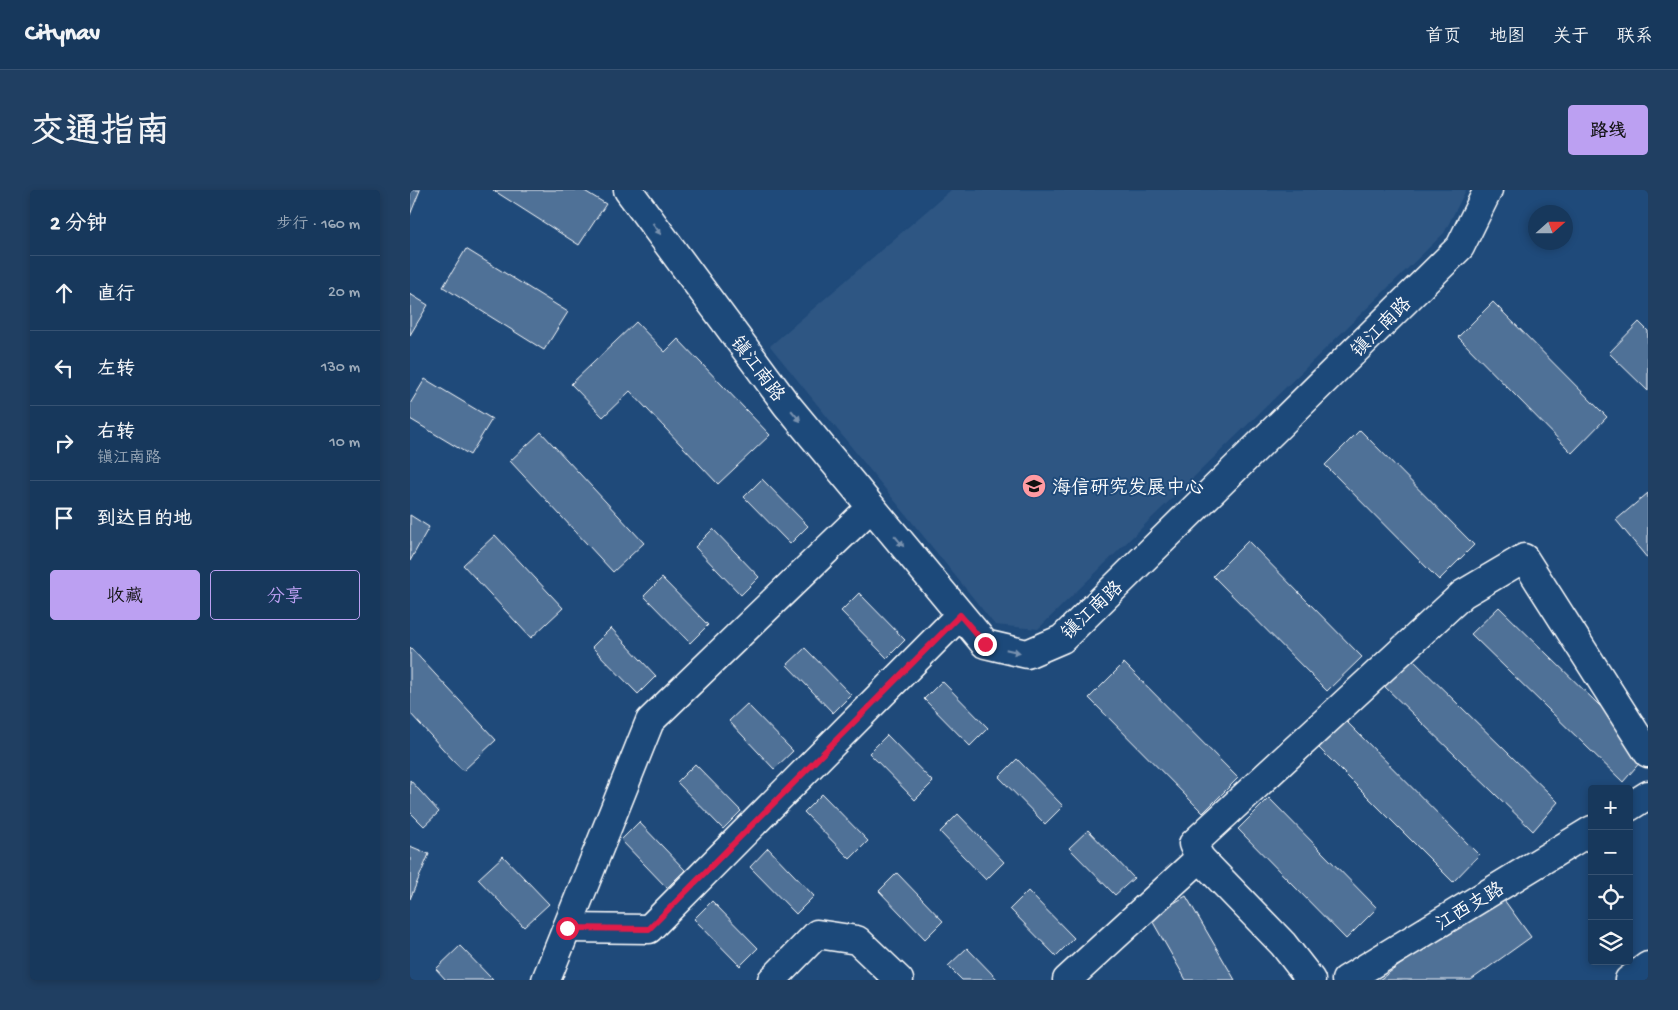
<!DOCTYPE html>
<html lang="zh">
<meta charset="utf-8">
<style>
body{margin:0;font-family:"Gochi Hand","LXGW WenKai TC",sans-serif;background:#203f62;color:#f1f3f6}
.controls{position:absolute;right:15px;bottom:15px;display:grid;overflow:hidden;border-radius:5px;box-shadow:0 2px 8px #0003}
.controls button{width:45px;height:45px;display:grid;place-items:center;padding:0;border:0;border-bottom:1px solid #365272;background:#17385c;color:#f1f3f6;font:25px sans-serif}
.compass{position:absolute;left:1118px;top:15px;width:45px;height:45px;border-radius:50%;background:#17385c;box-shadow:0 2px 8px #0003;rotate:69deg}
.stop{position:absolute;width:15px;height:15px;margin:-11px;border:4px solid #e11d48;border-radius:50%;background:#fff}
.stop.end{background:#e11d48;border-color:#fff;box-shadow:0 1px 5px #0008}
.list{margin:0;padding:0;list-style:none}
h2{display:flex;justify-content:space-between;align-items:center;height:65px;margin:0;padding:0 20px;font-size:21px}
h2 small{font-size:16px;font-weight:400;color:#9eacbb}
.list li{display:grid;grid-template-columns:32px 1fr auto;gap:15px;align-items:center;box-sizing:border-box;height:75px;padding:0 20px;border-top:1px solid #365272}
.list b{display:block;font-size:19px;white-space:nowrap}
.list p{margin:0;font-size:16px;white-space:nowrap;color:#9eacbb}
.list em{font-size:16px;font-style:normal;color:#9eacbb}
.actions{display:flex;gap:10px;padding:15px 20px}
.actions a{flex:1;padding:11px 0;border:1px solid #bca0f2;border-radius:5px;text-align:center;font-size:18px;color:#bca0f2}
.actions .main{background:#bca0f2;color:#111}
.icon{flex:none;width:28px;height:28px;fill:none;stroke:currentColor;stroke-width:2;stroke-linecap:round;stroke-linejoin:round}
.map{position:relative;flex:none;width:1238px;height:790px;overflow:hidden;border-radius:5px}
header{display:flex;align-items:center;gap:30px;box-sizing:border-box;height:70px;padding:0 25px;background:#17385c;border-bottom:1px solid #365272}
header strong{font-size:24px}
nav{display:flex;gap:28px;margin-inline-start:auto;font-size:18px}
.intro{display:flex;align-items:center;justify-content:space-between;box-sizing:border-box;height:120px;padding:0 30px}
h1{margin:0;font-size:35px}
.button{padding:12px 22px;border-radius:5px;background:#bca0f2;color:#111;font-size:18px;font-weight:700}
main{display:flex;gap:30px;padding:0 30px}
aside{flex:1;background:#17385c;border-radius:5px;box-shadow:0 2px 8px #0003}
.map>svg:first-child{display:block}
</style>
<header>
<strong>Citynav</strong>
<nav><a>首页</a><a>地图</a><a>关于</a><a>联系</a></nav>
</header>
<div class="intro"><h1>交通指南</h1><a class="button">路线</a></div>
<main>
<aside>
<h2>2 分钟<small>步行 · 160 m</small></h2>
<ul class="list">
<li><svg class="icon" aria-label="ahead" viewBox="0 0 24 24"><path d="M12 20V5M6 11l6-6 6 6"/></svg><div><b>直行</b></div><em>20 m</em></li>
<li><svg class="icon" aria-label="left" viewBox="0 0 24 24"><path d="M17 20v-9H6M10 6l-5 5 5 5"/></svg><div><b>左转</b></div><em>130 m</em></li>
<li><svg class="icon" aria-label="right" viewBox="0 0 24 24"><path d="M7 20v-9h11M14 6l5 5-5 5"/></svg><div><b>右转</b><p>镇江南路</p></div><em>10 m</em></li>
<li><svg class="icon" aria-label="arrive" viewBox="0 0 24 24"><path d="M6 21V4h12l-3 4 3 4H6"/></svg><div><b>到达目的地</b></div></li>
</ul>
<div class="actions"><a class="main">收藏</a><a>分享</a></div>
</aside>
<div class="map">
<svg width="1238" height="790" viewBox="0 0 1238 790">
<rect width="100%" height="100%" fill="#1f4a7a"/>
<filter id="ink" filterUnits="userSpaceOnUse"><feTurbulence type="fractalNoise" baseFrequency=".02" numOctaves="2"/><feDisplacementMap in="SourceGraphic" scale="10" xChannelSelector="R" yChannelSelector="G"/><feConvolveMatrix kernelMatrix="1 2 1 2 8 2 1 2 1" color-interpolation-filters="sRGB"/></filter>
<g filter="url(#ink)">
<path fill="#2e5683" d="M541 0H1056L1034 43 628 439 585 435 360 156Z"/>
<g fill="#507197" stroke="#fff">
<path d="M0 0H10L0 25Z"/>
<path d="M83 0H173L196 14 169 55Z"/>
<path d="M56 59 158 122 134 160 33 97Z"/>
<path d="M0 104 18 115 0 145Z"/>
<path d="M1083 112 1197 227 1162 263 1048 147Z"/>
<path d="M226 132 255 162 268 149 360 245 308 294 220 201 193 227 161 194Z"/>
<path d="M1229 132 1238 141V201L1199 163Z"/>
<path d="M15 189 82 229 60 265 0 229V214Z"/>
<path d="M950 240 1064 355 1029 390 915 275Z"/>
<path d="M131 242 234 353 203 382 100 271Z"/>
<path d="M352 289 398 336 380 354 334 307Z"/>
<path d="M1238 303V369L1206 330Z"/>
<path d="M0 325 19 337 0 371Z"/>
<path d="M303 339 349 387 331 405 285 357Z"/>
<path d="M85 345 153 418 121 448 53 375Z"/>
<path d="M838 351 952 467 917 501 803 386Z"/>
<path d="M252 388 298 435 280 453 234 406Z"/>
<path d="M449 403 495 450 477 468 431 421Z"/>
<path d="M1089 417 1238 563 1213 592 1061 444Z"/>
<path d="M201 438 246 486 228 504 182 457Z"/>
<path d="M0 457 86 550 53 581 0 523Z"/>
<path d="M395 458 441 505 423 523 377 475Z"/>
<path d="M999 466 1148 612 1123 641 971 493Z"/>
<path d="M714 473 828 588 793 623 679 508Z"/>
<path d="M532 491 578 538 560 556 514 509Z"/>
<path d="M337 514 383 561 364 579 319 531Z"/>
<path d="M936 531 1069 665 1043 692 909 558Z"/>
<path d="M477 545 523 592 505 610 459 563Z"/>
<path d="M607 569 653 616 635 634 589 587Z"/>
<path d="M285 574 331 621 313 639 267 592Z"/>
<path d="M0 590 29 622 14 636 0 622Z"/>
<path d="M412 604 458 651 440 669 394 622Z"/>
<path d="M859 608 967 718 936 749 828 639Z"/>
<path d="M548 624 594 672 576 690 530 642Z"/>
<path d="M229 632 275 680 257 698 211 650Z"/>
<path d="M678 640 724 688 705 705 659 658Z"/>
<path d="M0 656 19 664 0 709Z"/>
<path d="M358 658 404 706 386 724 340 677Z"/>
<path d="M93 666 139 714 114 737 68 689Z"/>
<path d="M487 683 533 731 515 749 469 701Z"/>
<path d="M618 701 664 748 646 766 600 719Z"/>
<path d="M1089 703 1121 747 1061 790H969Z"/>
<path d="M776 706 825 790H776L740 727Z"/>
<path d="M302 711 348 758 330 776 284 729Z"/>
<path d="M50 756 83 790H36L26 779Z"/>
<path d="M557 758 588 790H552L538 776Z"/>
</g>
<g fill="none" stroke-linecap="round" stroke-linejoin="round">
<g stroke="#fff" stroke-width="31">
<g id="minor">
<path d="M218 0 376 214 575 454 617 464 652 449 1050 57 1078 0"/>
<path d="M1219 617 1238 605"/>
<path d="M157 738 239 739 550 425"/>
<path d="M136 790 240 531 461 317"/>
<path d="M362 790 407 744 447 750 489 790"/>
<path d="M657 790 790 668"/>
<path d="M901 790 873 754 790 668 783 654 1053 404 1114 368 1238 563"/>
<path d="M936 790 1182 640"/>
<path d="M1219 790 1238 776"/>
</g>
</g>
<use href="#minor" stroke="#1f4a7a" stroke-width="28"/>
</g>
<defs><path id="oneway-solid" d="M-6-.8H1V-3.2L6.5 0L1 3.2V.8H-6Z" transform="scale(1.25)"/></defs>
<g fill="#7992af">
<use href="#oneway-solid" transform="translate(247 39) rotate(54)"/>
<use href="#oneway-solid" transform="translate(386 226) rotate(50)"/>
<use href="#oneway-solid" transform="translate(489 351) rotate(50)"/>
<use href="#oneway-solid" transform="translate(603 461) rotate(13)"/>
</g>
</g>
<g fill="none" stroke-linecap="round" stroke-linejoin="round" filter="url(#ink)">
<path stroke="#e11d48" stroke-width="6" d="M157 738 239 739 550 425 575 454"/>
</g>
<defs>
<g id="school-disc" transform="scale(1.25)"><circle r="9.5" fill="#ff9aa2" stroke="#1f4a7a"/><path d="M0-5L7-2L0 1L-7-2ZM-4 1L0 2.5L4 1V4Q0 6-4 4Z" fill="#111"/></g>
</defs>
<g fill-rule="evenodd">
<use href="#school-disc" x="624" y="296"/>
</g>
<g text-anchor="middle" stroke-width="4" stroke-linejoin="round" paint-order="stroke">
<g font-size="19" fill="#fff" stroke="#1f4a7a">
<text transform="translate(970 136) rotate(-45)" y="7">镇江南路</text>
<text transform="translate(349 178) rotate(53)" y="7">镇江南路</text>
<text transform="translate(681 419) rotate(-43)" y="7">镇江南路</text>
<text transform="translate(1059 715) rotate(-31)" y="7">江西支路</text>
</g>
<g font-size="19" fill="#fff" stroke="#1f4a7a" text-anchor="start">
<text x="642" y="303">海信研究发展中心</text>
</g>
</g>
</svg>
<div class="controls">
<button>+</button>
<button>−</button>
<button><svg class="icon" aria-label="locate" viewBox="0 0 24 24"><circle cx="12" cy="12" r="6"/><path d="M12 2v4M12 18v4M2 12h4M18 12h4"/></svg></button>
<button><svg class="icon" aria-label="layers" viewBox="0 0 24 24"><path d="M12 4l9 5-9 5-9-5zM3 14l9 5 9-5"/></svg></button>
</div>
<svg class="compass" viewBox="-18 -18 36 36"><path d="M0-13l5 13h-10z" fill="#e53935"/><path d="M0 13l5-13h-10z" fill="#9eacbb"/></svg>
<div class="stop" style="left:157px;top:738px"></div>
<div class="stop end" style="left:575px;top:454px"></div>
</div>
</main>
